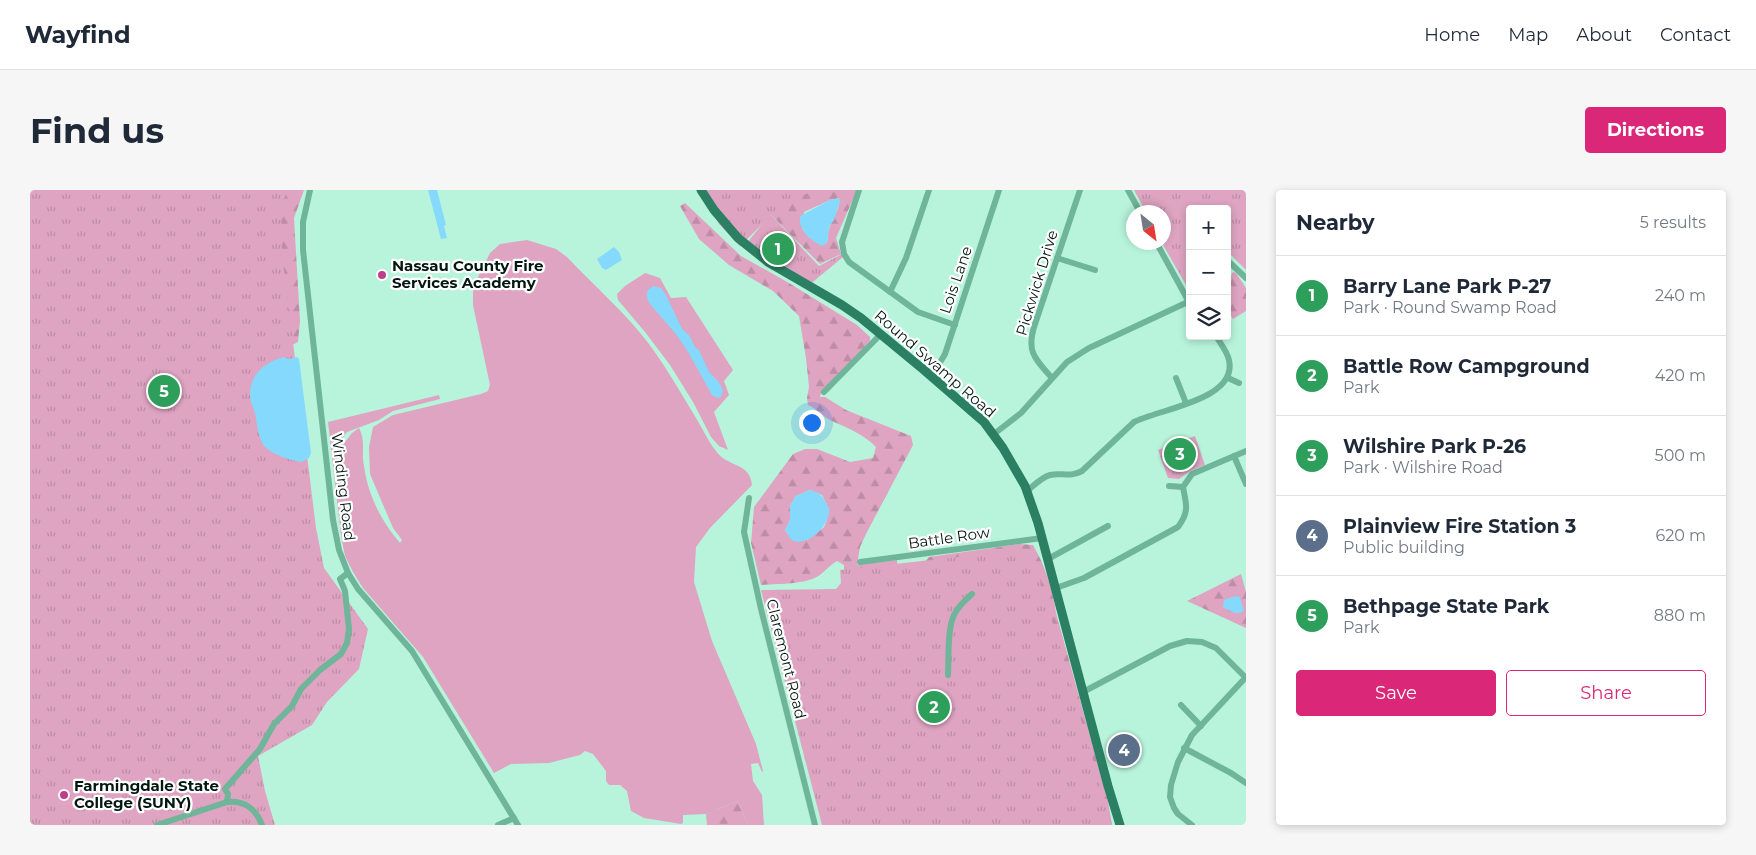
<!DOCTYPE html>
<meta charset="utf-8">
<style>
body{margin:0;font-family:Montserrat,sans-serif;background:#f6f6f7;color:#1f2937}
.controls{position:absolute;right:15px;top:15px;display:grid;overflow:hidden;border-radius:5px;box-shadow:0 2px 8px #0003}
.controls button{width:45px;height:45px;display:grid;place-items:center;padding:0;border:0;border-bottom:1px solid #e0e1e3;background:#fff;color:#1f2937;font:25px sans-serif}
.compass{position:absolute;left:1096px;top:15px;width:45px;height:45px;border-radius:50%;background:#fff;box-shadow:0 2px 8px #0003;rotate:150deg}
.you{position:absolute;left:781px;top:232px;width:18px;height:18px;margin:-12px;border:4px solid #fff;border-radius:50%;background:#1a73e8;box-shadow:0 0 0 8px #1a73e833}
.badge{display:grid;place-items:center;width:32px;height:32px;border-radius:50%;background:#db2777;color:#fff;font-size:16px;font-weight:700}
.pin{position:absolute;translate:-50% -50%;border:2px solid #fff;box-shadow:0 1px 5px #0006}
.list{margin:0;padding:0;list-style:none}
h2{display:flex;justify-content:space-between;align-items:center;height:65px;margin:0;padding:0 20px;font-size:21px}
h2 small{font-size:16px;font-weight:400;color:#747a83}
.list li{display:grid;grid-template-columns:32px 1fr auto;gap:15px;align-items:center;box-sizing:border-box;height:80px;padding:0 20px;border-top:1px solid #e0e1e3}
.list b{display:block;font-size:19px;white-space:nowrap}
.list p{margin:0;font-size:16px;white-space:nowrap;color:#747a83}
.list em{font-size:16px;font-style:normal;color:#747a83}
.actions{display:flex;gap:10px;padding:15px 20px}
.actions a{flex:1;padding:11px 0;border:1px solid #db2777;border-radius:5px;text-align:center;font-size:18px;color:#db2777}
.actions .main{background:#db2777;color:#fff}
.icon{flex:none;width:28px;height:28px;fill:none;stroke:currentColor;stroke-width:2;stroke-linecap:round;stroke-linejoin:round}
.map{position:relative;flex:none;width:1216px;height:635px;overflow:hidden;border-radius:5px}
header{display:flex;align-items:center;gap:30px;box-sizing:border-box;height:70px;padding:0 25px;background:#fff;border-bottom:1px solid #e0e1e3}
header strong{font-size:24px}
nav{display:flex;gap:28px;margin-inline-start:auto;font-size:18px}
.intro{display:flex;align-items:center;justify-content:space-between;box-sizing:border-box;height:120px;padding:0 30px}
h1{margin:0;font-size:35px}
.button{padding:12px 22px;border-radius:5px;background:#db2777;color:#fff;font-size:18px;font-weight:700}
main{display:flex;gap:30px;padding:0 30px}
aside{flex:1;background:#fff;border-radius:5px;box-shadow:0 2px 8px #0003}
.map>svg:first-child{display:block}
</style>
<header>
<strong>Wayfind</strong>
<nav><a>Home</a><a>Map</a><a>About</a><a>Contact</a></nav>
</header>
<div class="intro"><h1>Find us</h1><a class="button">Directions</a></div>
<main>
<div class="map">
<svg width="1216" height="635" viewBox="0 0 1216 635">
<defs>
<pattern id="forest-firs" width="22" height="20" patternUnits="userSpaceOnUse" patternTransform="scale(1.25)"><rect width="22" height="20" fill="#dea4c1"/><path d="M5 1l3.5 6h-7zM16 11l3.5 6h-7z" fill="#bd8ca5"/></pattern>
<pattern id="park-tufts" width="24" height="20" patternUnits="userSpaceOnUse" patternTransform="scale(1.25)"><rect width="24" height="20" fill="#dea4c1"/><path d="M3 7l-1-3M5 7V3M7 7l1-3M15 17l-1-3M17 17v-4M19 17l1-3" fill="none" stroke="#bd8ca5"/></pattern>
</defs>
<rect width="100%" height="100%" fill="#b8f4dc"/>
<g fill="#dea4c1">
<path d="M497 50 526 59 537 67C564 96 595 122 619 154 636 177 651 203 666 228 673 239 678 251 686 261 698 278 720 272 722 295L680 338 666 357 664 392 682 451 726 554 733 581 732 582 728 573 721 574 723 591 732 605 734 635H718L708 611 676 624 653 625V633L651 634 614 628 601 621 597 601 590 595H579L576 591V581L563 564 555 561 550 565 519 573 481 574 464 583 393 467 333 398 323 382 315 366 311 345 298 232 409 205 410 209 363 221 349 230 317 242 311 250 312 256 322 243 329 238C336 251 331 263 334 276 338 305 351 331 370 353L372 350 363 338 340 284 339 257 343 237 363 225 451 204 458 201 460 195 443 115V97L460 63 470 54Z"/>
<path d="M615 83 630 88 641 108 656 107 703 180 694 191 699 205 684 222 698 260 689 256 681 247 663 212 640 175 615 142 588 110 587 104 595 96Z"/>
</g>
<g fill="url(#forest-firs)" fill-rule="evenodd">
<path d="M187 0H274L264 28 270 131 268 152 238 168Z"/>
<path d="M671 0H827L806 48 811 64 790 74 741 25 710 56C694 39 679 23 671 0ZM809 8C811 17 803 28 800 36 798 40 798 48 797 53L792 55 779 47 772 39 774 22 800 10Z"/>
<path d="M655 13 711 66 759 93 827 135 840 147V151L791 203 790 207H795L816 220 881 246 883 255 837 342 830 357 827 375 867 370 868 390 891 377 899 367 989 354 1003 355C1015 376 1023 399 1026 423L1078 611 1082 635 814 383V375L807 371C798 376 792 386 782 389 771 394 744 394 731 395L721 353 724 317 763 264 775 259H787L820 272 843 268 846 257C831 242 816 238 798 229 791 225 786 218 778 215L777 208 779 197 776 168 769 126 743 101 699 75 669 49 650 16ZM780 300 792 305 799 319 797 330 794 337 777 350 760 347 755 340 760 330V316L766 306Z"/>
<path d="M1203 82 1206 83 1216 98V121L1203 129 1197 120V87H1200Z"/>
<path d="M1211 384 1216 402V438L1157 411Z"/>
<path d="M708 611 718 635H677L676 624Z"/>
</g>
<g fill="url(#park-tufts)">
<path d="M0 0H258L251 15 252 64 286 338 294 378 338 439 329 479 297 512 282 535 228 566 235 601 245 635H0Z"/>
<path d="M672 0H787L757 11 741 25 789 76 812 64 813 67 778 96 716 54 733 33 710 56 689 34Z"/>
<path d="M1104 0H1216V80L1197 61V19H1160V102L1132 53 1134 22H1116Z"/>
<path d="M1165 246 1175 275 1160 281 1149 289 1138 288 1128 260Z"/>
<path d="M1001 359 1082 635H792L731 400 806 399 811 393 810 380Z"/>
</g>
<g fill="#84d9fd">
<path d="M398 0H407L416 35 414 36 417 48 411 49Z"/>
<path d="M809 8 810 11 804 30 799 37 797 53 792 56C780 50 768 40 770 26L800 10Z"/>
<path d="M584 57 589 62 592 70 576 80 572 78 567 69Z"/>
<path d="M623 96 631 98 636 105 652 139 659 145 665 157 669 160 679 182 688 191 693 200 691 207 688 208 682 205 657 160 645 143 619 113 617 107V101Z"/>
<path d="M253 167 259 169 267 167 269 169 281 263 279 268 271 272C259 270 244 265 235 257 229 251 227 236 226 228 225 220 220 213 220 205 220 184 234 173 253 167Z"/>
<path d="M780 300C788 302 792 305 795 311 796 314 798 316 799 318 802 335 772 363 759 347 758 345 757 342 755 340L760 330V316L766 306Z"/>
<path d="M1209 406 1214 420C1207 427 1201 421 1193 417L1194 410 1202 407Z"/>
</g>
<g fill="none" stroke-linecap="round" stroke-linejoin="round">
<g stroke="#6fb59a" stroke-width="6">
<path d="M280 0 273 32V60L303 330 309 360 318 383 328 399 382 461 488 635"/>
<path d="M829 0 812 52 814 64 819 72 888 122 925 135"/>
<path d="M1098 0 1110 22"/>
<path d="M1126 52 1159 112"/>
<path d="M1027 68 1065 80"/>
<path d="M1197 70 1216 88"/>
<path d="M860 102 876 68 899 0"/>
<path d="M902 186 915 164 969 0"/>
<path d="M1022 188C1004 168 996 161 1005 134L1050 0"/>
<path d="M1146 188 1156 213"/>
<path d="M1198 188 1209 193"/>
<path d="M794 202 851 144"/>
<path d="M964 244 991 223 1037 172 1059 158 1160 111"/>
<path d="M1204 266 1216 294"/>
<path d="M1139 296 1153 297"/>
<path d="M1153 297 1162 284 1216 261"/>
<path d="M997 301C1003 296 1012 287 1020 285 1032 282 1039 288 1052 281L1104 232C1129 219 1208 210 1199 170 1197 161 1190 153 1186 146"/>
<path d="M719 308 714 342 731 419 785 635"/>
<path d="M1018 369 1078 336"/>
<path d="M830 372 1012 348"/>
<path d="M1026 398 1054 388 1148 337C1160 321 1156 314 1153 297"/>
<path d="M918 485C919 468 917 440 924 425 928 417 935 410 942 404"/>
<path d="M1053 502 1140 456 1157 451 1172 452 1186 458 1216 488"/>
<path d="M1151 515 1171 536"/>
<path d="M1154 558 1201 583 1216 593"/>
<path d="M197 612 198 604 195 599 230 559 244 534 262 516 271 499 290 480 311 464 317 453 319 439 315 401 310 389 318 383"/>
<path d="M127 635 197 612C214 610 226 619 232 635"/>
<path d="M468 635 484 628"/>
<path d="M1162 635 1148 624 1144 618 1140 607 1141 595 1148 572 1162 545 1216 487"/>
</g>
<path stroke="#2b8064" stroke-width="9" d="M671 0 684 20 708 48 738 72 812 115 831 128 894 180 954 232 973 258 995 296 1008 333 1078 596 1090 635"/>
</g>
<g fill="#bd3e8a" stroke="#fff" stroke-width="2">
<circle cx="352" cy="85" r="5"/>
<circle cx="34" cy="605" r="5"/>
</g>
<g text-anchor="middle" stroke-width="4.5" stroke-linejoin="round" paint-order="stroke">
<g font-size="15" font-weight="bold" fill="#01170f" stroke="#fff" text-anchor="start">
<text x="362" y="81">Nassau County Fire<tspan x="362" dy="17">Services Academy</tspan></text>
<text x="44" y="601">Farmingdale State<tspan x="44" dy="17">College (SUNY)</tspan></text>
</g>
<g font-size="15" fill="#01170f" stroke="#fff">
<text transform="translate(926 90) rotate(-71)" y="5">Lois Lane</text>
<text transform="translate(1007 93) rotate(-73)" y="5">Pickwick Drive</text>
<text transform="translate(905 174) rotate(41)" y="5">Round Swamp Road</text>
<text transform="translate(313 297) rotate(83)" y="5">Winding Road</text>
<text transform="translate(919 348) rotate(-8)" y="5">Battle Row</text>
<text transform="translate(756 469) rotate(76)" y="5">Claremont Road</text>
</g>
</g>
</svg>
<div class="controls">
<button>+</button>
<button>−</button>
<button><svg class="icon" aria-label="layers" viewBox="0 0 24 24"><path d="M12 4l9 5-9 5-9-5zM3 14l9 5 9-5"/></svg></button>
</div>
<svg class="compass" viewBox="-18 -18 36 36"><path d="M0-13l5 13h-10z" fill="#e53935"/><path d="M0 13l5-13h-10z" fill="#747a83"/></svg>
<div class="you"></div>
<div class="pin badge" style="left:748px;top:59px;background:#2e9e5b">1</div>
<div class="pin badge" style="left:904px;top:517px;background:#2e9e5b">2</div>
<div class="pin badge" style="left:1150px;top:264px;background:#2e9e5b">3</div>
<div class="pin badge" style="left:1094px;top:560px;background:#5c6f8a">4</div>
<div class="pin badge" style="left:134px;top:201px;background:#2e9e5b">5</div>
</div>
<aside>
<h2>Nearby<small>5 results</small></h2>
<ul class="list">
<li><span class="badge" style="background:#2e9e5b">1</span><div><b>Barry Lane Park P-27</b><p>Park · Round Swamp Road</p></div><em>240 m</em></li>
<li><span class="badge" style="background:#2e9e5b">2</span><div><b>Battle Row Campground</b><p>Park</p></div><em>420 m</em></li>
<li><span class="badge" style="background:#2e9e5b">3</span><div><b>Wilshire Park P-26</b><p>Park · Wilshire Road</p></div><em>500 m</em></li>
<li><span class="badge" style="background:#5c6f8a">4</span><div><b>Plainview Fire Station 3</b><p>Public building</p></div><em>620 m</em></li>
<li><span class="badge" style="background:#2e9e5b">5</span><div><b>Bethpage State Park</b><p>Park</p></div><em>880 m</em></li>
</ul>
<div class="actions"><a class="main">Save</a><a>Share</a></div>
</aside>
</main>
